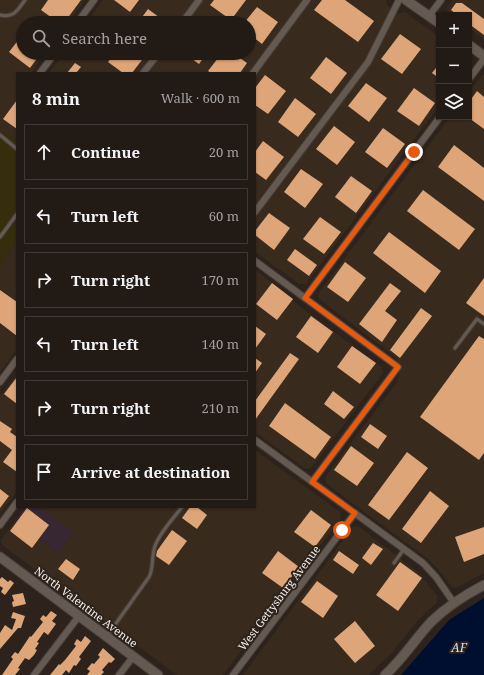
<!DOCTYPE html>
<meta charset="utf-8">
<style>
body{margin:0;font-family:"Noto Serif",serif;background:#2a231e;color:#f1f3f6}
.controls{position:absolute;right:12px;top:12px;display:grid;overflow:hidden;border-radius:0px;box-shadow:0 1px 3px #0004}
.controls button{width:36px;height:36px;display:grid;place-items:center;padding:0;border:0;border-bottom:1px solid #3f3834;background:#221a15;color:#f1f3f6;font:20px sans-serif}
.stop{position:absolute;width:12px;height:12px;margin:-9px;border:3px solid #ea580c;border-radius:50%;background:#fff}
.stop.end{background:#ea580c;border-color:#fff;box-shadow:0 1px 4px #0008}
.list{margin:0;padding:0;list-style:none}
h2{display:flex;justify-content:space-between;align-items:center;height:52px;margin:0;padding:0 16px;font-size:17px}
h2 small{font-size:13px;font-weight:400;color:#a2a1a0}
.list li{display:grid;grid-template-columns:26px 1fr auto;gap:12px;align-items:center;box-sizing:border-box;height:56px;margin:0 8px 8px;padding:0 8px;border:1px solid #3f3834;border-radius:0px}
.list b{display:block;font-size:15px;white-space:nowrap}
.list em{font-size:13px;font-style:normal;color:#a2a1a0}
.icon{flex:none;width:22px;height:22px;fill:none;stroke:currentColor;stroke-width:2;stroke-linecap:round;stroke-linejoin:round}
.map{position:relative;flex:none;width:484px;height:675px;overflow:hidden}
.search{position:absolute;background:#221a15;box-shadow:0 1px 3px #0004;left:16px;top:16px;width:240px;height:44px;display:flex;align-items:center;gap:10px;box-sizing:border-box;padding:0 14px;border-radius:22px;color:#a2a1a0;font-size:15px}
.panel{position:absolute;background:#221a15;box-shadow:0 1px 3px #0004;left:16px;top:72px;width:240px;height:436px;border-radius:0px}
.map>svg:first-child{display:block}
</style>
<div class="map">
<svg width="484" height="675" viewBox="0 0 484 675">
<rect width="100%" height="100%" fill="#2d231c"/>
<path fill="#372733" d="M26 507H40L74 532 58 553 15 521Z"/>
<g fill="#392a1e">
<path d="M0 0H85L68 23H23V53H45L31 73H17V142L0 129Z"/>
<path d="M103 0H386L387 5 398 14 405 12 439 37V106L306 284H299L255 252V73H49L64 53H249V23H86Z"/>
<path d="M452 0H484V39L469 28V15H451L448 13 447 7Z"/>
<path d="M482 75H484V573L456 588 451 586 438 569 428 559 328 485 325 481 326 476 397 382 400 370 398 361 393 355 319 299 318 294 450 117H469V92Z"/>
<path d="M17 242V349L0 372V265Z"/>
<path d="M255 269 302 308 382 367 383 373 311 468 306 469 255 432Z"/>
<path d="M17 374V491L0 514V396Z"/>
<path d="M255 450 340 512 341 518 223 675H177L2 545 1 540 15 521 58 553 74 532 40 507H255Z"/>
<path d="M358 526 420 574 437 596V602L419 619 390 655 368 675H243L353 527Z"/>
</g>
<path fill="#352d0c" d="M0 129 17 142V242L0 265Z"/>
<path fill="#000e2f" d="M484 598V675H401L449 620Z"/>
<g fill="#dda578">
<path d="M48 0H81L64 23H59L41 10Z"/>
<path d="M114 0H139L130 12Z"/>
<path d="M214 0H246L231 20 210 5Z"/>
<path d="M322 0H345L374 21 358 42 314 10Z"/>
<path d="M456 3H462L484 19V35L469 24V15H457L451 10Z"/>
<path d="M257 7 278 22 262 44 249 34V23H244Z"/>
<path d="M148 9 167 23H144L140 20Z"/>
<path d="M95 16 104 23H90Z"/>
<path d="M23 34V53H41L30 68 9 52Z"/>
<path d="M400 34 421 49 402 74 381 59Z"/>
<path d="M115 53H141L145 56 132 73H123L108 62Z"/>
<path d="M184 53H207L199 64Z"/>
<path d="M222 53H233L247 63 240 73H211L208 71Z"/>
<path d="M326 57 347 73 331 94 310 78Z"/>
<path d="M75 63 81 67 76 73H67Z"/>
<path d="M439 64V78L432 73Z"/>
<path d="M265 75 286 91 268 114 255 105V88Z"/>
<path d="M366 83 387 98 369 122 348 106Z"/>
<path d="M414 88 435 103 419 126 397 111Z"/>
<path d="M477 91 484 97V129L469 118V102Z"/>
<path d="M295 98 316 114 298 137 278 122Z"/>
<path d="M17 100V129L3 119Z"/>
<path d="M334 126 355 142 337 165 316 149Z"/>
<path d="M383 128 405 144 387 168 365 152Z"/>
<path d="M263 141 284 157 266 180 255 172V152Z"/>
<path d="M454 145 484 168V201L438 167Z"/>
<path d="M301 169 323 184 305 208 284 192Z"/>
<path d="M351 176 372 191 356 213 335 197Z"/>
<path d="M423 190 475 229 459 250 407 211Z"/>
<path d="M269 213 290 228 274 250 255 235V231Z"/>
<path d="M320 217 341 232 324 254 303 239Z"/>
<path d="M389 232 441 271 425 293 373 253Z"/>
<path d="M295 249 317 265 309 276 287 260Z"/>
<path d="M345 262 366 278 348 302 327 287Z"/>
<path d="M484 278V316L466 303Z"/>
<path d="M272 283 293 299 277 320 256 304Z"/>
<path d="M390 283 401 291 385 311 397 320 382 342 359 324Z"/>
<path d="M0 290 17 302V336L0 323Z"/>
<path d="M421 308 432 316 400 358 390 350Z"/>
<path d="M311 316 333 332 318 353 296 337Z"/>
<path d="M255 326 266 334 255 349Z"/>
<path d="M479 336 484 339V453L479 460 420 417Z"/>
<path d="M352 346 376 363 360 384 337 367Z"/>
<path d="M290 353 299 359 255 420V401Z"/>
<path d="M255 358 262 363 255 373Z"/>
<path d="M17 377V404L4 394Z"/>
<path d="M333 391 354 407 344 419 324 404Z"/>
<path d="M285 403 331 437 315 459 269 426Z"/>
<path d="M0 421 12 429 10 432 17 437V472L3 462 12 450 0 441Z"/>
<path d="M370 424 387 436 378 449 361 437Z"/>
<path d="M351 446 374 463 357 486 334 470Z"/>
<path d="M407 452 428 468 389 520 368 505Z"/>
<path d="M0 489 9 496 0 508Z"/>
<path d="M430 491 449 506 421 543 402 529Z"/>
<path d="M190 507H197L207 515 197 529 182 518Z"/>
<path d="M27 508 49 525 32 548 10 531Z"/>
<path d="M311 510 331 525 315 547 294 532Z"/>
<path d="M484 527V554L464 562 455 537Z"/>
<path d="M172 530 187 541 169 565 156 556 157 551Z"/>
<path d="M373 543 383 549 371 565 362 558Z"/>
<path d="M278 551 299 567 283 588 262 573Z"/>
<path d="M339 551 359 565 353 574 333 560Z"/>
<path d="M66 559 80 569 73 580 58 569Z"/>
<path d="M400 562 422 578 398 611 376 595Z"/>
<path d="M2 577 8 582 10 580 14 583 5 595 1 592 3 588 0 586V579Z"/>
<path d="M317 581 338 596 323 618 301 602Z"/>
<path d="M23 593 26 604 13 607 12 602 14 601 12 595Z"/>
<path d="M51 611 57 615 52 621 56 624 48 635 44 632 37 642 39 643 35 649 37 650 34 655 29 660 25 658 18 668 20 669 15 675H2L13 659 11 657 15 652 18 654 30 636 31 637 43 622 40 619 43 615 46 617Z"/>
<path d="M13 612 25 616 21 628H18L0 649V633L5 625 12 630 16 619 11 618Z"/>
<path d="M355 621 375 646 355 663 334 639Z"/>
<path d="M85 636 91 641 79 657 81 659 76 666 74 665 69 673 66 670 62 675H50L59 664 60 665 65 660 76 646 74 644 77 639 81 642Z"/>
<path d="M103 648 115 659 111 663 109 662 102 670 104 672 101 675H87L90 671 87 669 92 663 94 664 100 657 98 655Z"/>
</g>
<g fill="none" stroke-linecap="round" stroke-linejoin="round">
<g stroke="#463e38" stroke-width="5">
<g id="lane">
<path d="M0 15C14 18 17 11 25 0"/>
<path d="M0 135 17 149"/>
<path d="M0 237 17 214"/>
<path d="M455 348 477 319 484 324"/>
<path d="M394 563 404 549"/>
<path d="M107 636 149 577C154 568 151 557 155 546 160 532 173 519 182 507"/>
</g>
</g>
<g stroke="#463e38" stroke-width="8">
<g id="street">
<path d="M429 16 441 0"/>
<path d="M77 23 94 0"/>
<path d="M182 23 199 0"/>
<path d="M40 73 55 53"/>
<path d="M143 73 159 53"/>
<path d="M253 73 307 0"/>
<path d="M469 79 484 59"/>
<path d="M255 212 368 62 399 0"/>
<path d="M255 261 398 367 312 482"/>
<path d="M305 298 440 117"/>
<path d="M0 382 17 359"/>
<path d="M255 440 423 563 436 577 454 603"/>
<path d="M0 525 17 502"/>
<path d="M34 675 79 616"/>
<path d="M119 675 133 657"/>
<path d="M233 675 355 513"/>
</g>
</g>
<g stroke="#463e38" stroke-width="11">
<g id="secondary">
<path d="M406 0 439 23"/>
<path d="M469 45 484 56"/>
<path d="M0 557 158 675"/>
<path d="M385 675C403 659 415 639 431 622 447 606 465 595 484 585"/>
</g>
</g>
<use href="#lane" stroke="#655a51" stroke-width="3"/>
<use href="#street" stroke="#655a51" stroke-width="6"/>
<use href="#secondary" stroke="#655a51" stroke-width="9"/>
</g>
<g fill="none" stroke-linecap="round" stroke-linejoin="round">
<path stroke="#ea580c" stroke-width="5" d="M342 530 355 513 312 482 398 367 305 298 414 152"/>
</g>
<g text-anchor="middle" stroke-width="4" stroke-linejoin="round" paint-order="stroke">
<g font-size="11" fill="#f5eee9" stroke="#2d231c">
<text transform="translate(279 598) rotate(-53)" y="4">West Gettysburg Avenue</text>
<text transform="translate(86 607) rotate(37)" y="4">North Valentine Avenue</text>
</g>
<g font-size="12" font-style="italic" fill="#cae1ff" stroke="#2d231c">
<text x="459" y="652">AF</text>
</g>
</g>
</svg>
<div class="controls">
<button>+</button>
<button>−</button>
<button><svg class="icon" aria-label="layers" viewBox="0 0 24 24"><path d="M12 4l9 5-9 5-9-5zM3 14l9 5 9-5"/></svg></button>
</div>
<div class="stop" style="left:342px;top:530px"></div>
<div class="stop end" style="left:414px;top:152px"></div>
<div class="search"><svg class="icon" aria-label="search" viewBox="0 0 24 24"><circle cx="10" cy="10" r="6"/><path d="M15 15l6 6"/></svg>Search here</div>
<section class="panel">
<h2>8 min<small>Walk · 600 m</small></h2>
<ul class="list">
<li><svg class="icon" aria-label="ahead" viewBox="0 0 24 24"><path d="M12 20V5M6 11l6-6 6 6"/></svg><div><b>Continue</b></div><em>20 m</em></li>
<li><svg class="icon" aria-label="left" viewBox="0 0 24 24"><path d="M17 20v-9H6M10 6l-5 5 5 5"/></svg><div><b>Turn left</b></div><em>60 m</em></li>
<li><svg class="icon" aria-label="right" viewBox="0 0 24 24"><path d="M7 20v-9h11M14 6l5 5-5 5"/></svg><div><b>Turn right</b></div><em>170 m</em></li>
<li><svg class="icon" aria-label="left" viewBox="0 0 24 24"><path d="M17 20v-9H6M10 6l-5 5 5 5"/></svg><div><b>Turn left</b></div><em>140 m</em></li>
<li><svg class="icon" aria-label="right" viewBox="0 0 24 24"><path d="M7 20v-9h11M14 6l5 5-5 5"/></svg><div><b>Turn right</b></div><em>210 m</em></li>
<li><svg class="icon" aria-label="arrive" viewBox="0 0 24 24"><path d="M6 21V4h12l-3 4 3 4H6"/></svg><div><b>Arrive at destination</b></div></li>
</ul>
</section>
</div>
